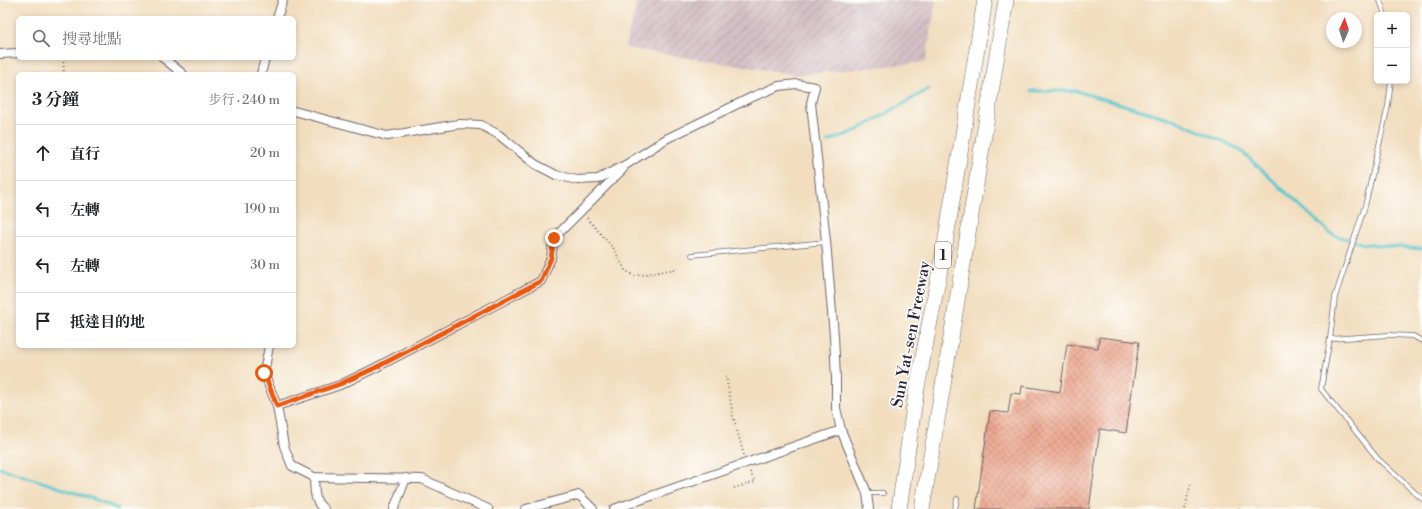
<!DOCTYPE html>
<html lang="zh-TW">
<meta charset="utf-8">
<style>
body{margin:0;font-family:"Libre Bodoni","Noto Serif TC",serif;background:#f2f2f2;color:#202124}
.controls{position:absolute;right:12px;top:12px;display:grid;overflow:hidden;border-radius:6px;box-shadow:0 2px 6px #0003}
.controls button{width:36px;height:36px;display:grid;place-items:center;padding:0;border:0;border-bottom:1px solid #e0e0e0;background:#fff;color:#202124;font:20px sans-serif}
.compass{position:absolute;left:1326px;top:12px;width:36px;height:36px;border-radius:50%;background:#fff;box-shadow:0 2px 6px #0003;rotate:3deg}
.stop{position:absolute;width:12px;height:12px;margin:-9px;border:3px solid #ea580c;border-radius:50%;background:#fff}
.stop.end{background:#ea580c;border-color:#fff;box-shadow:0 1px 4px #0008}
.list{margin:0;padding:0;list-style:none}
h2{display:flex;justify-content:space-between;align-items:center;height:52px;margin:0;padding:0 16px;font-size:17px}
h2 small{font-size:13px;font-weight:400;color:#757577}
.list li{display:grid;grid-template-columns:26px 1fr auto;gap:12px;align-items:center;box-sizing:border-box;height:56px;padding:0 16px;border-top:1px solid #e0e0e0}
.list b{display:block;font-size:15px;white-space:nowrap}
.list em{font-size:13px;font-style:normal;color:#757577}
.icon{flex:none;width:22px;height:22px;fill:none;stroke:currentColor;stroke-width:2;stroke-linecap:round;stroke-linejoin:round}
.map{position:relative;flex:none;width:1422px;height:509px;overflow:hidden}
.search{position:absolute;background:#fff;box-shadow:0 2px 6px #0003;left:16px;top:16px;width:280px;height:44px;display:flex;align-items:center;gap:10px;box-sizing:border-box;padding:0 14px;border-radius:6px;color:#757577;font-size:15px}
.panel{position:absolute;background:#fff;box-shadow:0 2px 6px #0003;left:16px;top:72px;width:280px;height:276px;border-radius:6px}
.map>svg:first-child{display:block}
</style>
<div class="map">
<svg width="1422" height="509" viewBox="0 0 1422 509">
<defs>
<pattern id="industrial-furrows" width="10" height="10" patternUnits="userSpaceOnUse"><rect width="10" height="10" fill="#d2bec4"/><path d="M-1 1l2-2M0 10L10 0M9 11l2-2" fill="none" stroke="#b4a3a9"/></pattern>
<pattern id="building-cross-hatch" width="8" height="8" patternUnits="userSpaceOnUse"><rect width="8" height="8" fill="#eda48c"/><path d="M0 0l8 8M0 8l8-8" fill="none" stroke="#c08574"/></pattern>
</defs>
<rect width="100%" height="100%" fill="#fdfcf7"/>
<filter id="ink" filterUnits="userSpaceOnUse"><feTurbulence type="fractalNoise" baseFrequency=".025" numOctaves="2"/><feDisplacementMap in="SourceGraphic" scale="8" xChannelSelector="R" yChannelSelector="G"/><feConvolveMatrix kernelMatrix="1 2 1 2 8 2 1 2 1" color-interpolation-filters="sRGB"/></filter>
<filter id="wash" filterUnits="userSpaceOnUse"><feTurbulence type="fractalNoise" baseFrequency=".012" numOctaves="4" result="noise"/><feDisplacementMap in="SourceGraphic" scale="16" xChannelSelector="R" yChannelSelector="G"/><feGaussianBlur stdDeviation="0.9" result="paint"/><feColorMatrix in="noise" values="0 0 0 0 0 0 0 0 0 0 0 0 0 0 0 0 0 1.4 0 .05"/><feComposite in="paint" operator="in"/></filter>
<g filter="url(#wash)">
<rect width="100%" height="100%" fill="#f2debf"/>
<path fill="url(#industrial-furrows)" d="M637 0H936L926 62 798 75 625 48Z"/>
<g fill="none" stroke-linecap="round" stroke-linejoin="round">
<g stroke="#59c6cd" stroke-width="3">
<path d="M1031 91H1076L1175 120 1239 149 1331 234 1364 244 1422 249"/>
<path d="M827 142 856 131 929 89"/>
<path d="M0 468 97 500 118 509"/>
</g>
</g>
<g id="blocks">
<path fill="url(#building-cross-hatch)" d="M1099 337 1139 342 1126 433 1100 429 1089 509H976L990 411 1008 413 1011 393 1021 394 1022 386 1060 392 1067 344 1098 348Z"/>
</g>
</g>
<g filter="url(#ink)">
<use href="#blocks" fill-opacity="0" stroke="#6b6469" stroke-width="1"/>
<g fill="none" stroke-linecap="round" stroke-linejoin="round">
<g stroke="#6b6469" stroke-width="5.5">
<g id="lane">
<path d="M1380 0 1385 15"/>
<path d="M1391 81 1388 106 1365 206 1335 297 1330 339 1321 389 1378 459 1422 499"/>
<path d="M692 255 826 242"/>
<path d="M1330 339 1389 335 1413 336 1422 341"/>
<path d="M867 493H883"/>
<path d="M955 509 957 499"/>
</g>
</g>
<g stroke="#6b6469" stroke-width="10">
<g id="street">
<path d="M277 18 283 0"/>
<path d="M0 54 18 53"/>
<path d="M163 58 183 74"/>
<path d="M261 74 265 58"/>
<path d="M294 111 387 136 459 124 481 125 499 135 535 164 556 175 577 180 598 179 627 164 666 139 752 97 779 86 797 84 815 87 811 103 826 241 834 336 836 378V408L841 430 867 493 869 509"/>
<path d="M269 346 264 373 277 406 284 446 292 466 314 477 422 479 488 509"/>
<path d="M277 406 340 385 375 368 541 281 551 258 554 238 623 169"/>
<path d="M314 477C315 490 313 501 324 509"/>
<path d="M394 509 406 478"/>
<path d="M526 509 579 495 593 509"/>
<path d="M614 509 841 430"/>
</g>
</g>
<g stroke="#6b6469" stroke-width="16">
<g id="highway">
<path d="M899 509 916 393 945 244 985 0"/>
<path d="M922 509 949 350 1006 0"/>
</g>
</g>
<g stroke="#6b6469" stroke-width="2" stroke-dasharray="1 3" stroke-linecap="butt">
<path d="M63 58 64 74"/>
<path d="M587 218 614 249 625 270 635 276 681 268"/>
<path d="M726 376 733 416 744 455"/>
<path d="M734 488 755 482 749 470"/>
<path d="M1185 509 1191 482"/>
<path d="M1239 509 1240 505"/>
</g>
<use href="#lane" stroke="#fff" stroke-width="4"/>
<use href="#street" stroke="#fff" stroke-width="8"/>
<use href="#highway" stroke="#fff" stroke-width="15"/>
</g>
</g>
<g fill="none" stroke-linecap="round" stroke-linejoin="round" filter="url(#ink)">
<path stroke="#ea580c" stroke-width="5" d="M264 373 277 406 340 384 375 368 541 281 551 258 554 238"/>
</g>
<g text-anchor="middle" stroke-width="3.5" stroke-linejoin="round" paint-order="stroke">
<rect fill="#fdfcf7" stroke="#646373" stroke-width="1" x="935" y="242" width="16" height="26" rx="3"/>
<g font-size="15" font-weight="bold" fill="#22223b">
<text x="943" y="260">1</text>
</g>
<g font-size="16" fill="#22223b" stroke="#fdfcf7">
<text transform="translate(910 334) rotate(-79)" y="6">Sun Yat-sen Freeway</text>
</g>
</g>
</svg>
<div class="controls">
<button>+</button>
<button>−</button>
</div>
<svg class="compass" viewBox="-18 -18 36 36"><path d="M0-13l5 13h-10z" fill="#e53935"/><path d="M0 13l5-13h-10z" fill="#757577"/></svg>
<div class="stop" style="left:264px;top:373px"></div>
<div class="stop end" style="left:554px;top:238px"></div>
<div class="search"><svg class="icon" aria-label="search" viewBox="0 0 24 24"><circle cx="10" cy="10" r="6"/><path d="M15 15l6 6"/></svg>搜尋地點</div>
<section class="panel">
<h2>3 分鐘<small>步行 · 240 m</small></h2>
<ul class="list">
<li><svg class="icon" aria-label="ahead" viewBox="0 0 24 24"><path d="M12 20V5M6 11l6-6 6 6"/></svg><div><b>直行</b></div><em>20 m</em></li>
<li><svg class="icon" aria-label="left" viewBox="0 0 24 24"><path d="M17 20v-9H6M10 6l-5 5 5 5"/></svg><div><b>左轉</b></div><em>190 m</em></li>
<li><svg class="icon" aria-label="left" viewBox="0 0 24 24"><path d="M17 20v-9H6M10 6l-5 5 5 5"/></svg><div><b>左轉</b></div><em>30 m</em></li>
<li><svg class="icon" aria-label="arrive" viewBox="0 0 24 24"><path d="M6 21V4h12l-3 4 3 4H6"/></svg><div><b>抵達目的地</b></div></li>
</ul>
</section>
</div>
